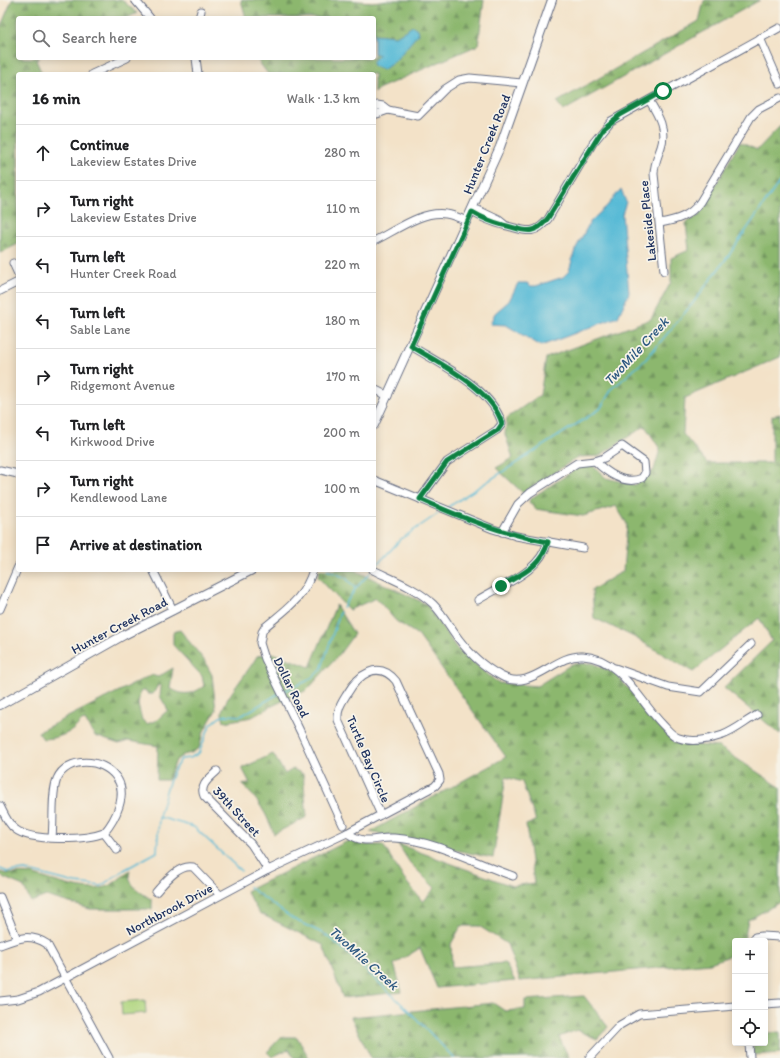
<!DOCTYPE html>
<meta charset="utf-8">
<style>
body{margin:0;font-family:Itim,sans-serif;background:#f6f6f6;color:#202124}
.controls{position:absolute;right:12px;bottom:12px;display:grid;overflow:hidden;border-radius:4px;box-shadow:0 2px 10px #0003}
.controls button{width:36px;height:36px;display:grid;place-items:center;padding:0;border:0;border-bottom:1px solid #e0e0e0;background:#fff;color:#202124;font:20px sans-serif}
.stop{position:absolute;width:12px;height:12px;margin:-9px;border:3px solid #0b8043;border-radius:50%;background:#fff}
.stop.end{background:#0b8043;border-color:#fff;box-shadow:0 1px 4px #0008}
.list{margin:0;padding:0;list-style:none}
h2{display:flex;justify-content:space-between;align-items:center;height:52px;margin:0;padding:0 16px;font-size:17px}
h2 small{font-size:13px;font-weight:400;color:#757577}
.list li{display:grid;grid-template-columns:26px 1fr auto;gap:12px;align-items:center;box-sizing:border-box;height:56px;padding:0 16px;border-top:1px solid #e0e0e0}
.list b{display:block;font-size:15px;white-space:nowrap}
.list p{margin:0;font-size:13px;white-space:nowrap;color:#757577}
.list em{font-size:13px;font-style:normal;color:#757577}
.icon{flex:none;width:22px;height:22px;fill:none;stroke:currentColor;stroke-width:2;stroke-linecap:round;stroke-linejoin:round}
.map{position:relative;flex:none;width:780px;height:1058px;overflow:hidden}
.search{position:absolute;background:#fff;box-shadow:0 2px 10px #0003;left:16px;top:16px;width:360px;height:44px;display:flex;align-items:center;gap:10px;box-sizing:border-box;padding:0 14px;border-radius:4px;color:#757577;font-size:15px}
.panel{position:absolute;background:#fff;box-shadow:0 2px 10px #0003;left:16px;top:72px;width:360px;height:500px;border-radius:4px}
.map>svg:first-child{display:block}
</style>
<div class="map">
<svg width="780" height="1058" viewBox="0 0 780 1058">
<defs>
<pattern id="forest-firs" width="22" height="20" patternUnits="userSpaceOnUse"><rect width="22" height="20" fill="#8cb76e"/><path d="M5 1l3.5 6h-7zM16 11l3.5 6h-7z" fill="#72955e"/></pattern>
</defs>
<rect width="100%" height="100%" fill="#f7f3e8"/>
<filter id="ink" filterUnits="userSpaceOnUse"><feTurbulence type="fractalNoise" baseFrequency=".025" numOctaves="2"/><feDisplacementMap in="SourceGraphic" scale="8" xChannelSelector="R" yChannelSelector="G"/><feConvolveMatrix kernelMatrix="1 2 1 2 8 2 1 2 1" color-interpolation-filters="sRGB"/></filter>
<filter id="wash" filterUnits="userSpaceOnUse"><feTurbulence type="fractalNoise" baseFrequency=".012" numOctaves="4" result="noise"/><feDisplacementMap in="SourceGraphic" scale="16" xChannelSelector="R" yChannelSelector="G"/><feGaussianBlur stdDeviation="0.9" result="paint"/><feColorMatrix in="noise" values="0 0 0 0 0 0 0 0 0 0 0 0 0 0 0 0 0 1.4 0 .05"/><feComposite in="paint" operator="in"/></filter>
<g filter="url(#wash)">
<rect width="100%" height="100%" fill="#f3e2c8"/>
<path fill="#b0d680" stroke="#66826f" d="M145 1000 146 1013 122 1015 121 1002Z"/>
<g fill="url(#forest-firs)" stroke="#547366" fill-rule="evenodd">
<path d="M12 0H122L137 13 127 18H18V58H39L36 60 42 74H18V244L0 253V28Z"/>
<path d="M241 0H343L372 2 390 0H484L478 45 378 89 374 93V74H268L256 58H374V18H246Z"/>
<path d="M706 0H760L563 111 557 102 699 21 704 1Z"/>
<path d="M780 126V357L685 398 683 434 707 463H772V416L780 414V734L724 688 772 641 759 618 693 672 634 637 594 618 592 590 623 571 627 524 616 506 583 516 535 509 529 502 530 499 582 465H592L606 478 635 485 654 470 660 449 645 426 599 456 578 457 523 493 496 468 513 458 505 434 507 418 540 395 546 358 651 319 671 282V258L689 250 686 223 698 216 740 142 757 150Z"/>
<path d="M320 570H354L426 604 457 649 498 683 537 686 572 664 592 663 616 674 674 743 719 747 780 787V902L748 920 744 941H735V954L710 963 520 981 507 944 479 926H461L451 944 452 967 505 963 515 981 437 988 420 948 394 964 402 992 343 998 323 945 259 913 246 891 348 841 364 845H383L404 879 423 902 435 888 410 863 398 844 512 886 534 883 526 825 536 821 522 782 506 777 493 858 370 832 506 757 418 635 396 621 376 598 349 610 318 577Z"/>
<path d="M336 605 354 634 338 656 307 690 274 705 252 717 224 722C224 720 222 716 222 713 222 701 250 670 257 656L272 653 310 667Z"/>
<path d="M180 630 204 660 212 675 216 710 204 731 199 748 191 753 183 755 176 760 168 780H157L158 746 128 741 119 744 95 736 85 720C79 721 79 725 75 728 67 735 53 739 43 739L38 732 151 675 158 677 173 668 170 688C182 696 192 695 204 686L202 676 173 645V632ZM158 685 161 686 160 696 168 710 157 720 147 724 142 720 138 704 140 692 145 690 148 694H153Z"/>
<path d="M273 754 285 774 293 769 303 774 307 817 274 834C267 814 258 799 242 785L250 783 242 768Z"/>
<path d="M130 870C125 884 142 893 152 900V909H90L46 896 31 902 23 886 0 876V872C11 876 20 872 30 874 51 879 84 894 105 887 114 885 123 875 130 870Z"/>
<path d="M584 996 608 1027 597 1039 577 1030 559 1037 569 1058H371L351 1017 493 1003 505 1011 525 1009V1000Z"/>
<path d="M780 1032V1053L753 1055V1043H765V1033Z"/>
<path d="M281 1037H297L309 1058H294L289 1049 272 1057 267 1052Z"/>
</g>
<g fill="#57bad6" stroke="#39749a">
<path d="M413 26 417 29 418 34 395 61 383 70 373 66 372 62 379 55 374 53V34L396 36Z"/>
<path d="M621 189 626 202 622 214 629 293 618 317 541 346 506 325 490 324 495 313 509 301 518 283H527L531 286H536L563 277 569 271 575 250 590 222 607 206Z"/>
</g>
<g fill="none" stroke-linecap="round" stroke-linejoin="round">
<g stroke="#57bad6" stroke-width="1.5">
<path d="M448 507 600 409 612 389 645 360 693 303 729 255 780 181"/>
<path d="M374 568 401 539 439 513"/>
<path d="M327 570 346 578 355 588"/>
<path d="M343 607 356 588 370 573"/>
<path d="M284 691 307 681 321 670 340 612"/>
<path d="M159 817C164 798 169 775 181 759L190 758 199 753 210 725 220 717 227 715 241 716 278 694"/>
<path d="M0 869 8 872 25 870 75 883 101 886 124 870 157 852 159 817 194 827 241 871"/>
<path d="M249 887 293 919 324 934 342 948 409 1011 454 1058"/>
</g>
</g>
</g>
<g filter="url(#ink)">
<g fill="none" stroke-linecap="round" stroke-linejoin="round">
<g stroke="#676e83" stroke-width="9">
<g id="minor">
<path d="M135 0 150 18"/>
<path d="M199 18 201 11"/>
<path d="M760 38 780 84"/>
<path d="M196 58 198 74"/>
<path d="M92 74 127 58"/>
<path d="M649 100C658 115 667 129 661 147 658 156 654 164 654 174L664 271"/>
<path d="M377 105 383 106 388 110 377 114 374 110Z"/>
<path d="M388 110 418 116 445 89 459 80 470 78 522 83"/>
<path d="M478 210 499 220 504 224"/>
<path d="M472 212C482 218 492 222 503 225 523 229 533 238 548 219L593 143 611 121 779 28"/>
<path d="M660 223C677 220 690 216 700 202L751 117 759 109 780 98"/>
<path d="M374 241C395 231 422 210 446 214 453 215 460 218 467 221"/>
<path d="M13 263 18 274"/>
<path d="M0 291 18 282"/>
<path d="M411 346C440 364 493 389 502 424L497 430 447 462 420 499"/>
<path d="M374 389 388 396"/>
<path d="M622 446 644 462 645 473 642 478C625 486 606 472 595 461L604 458Z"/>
<path d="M0 470 18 474"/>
<path d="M374 480 493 529 516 536 583 548"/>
<path d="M502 532 518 504 530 493 577 463 595 461"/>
<path d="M153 570 173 610"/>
<path d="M313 570C304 599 286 609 265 627L262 632 260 643 265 659 301 733 343 825"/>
<path d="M373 570C394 580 416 588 433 604 441 612 447 622 453 631 465 649 482 666 501 676 531 693 554 654 583 656 621 658 639 701 663 725 668 730 672 736 679 738 692 743 711 739 723 735 736 730 746 721 757 715"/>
<path d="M478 600C503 584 540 573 548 541"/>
<path d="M0 609 18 567"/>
<path d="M615 668 668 687 701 692 751 644"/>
<path d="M217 771C210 778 199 785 204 796L251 844 268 870"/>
<path d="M0 806C4 814 8 824 15 829 31 842 86 840 104 833"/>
<path d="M104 833 117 850"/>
<path d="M347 833C367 846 373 837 394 838 434 840 475 863 513 876"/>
<path d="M52 837C54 820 51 794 57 779 67 756 103 758 116 777 129 794 115 820 104 833"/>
<path d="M156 892C165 882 179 864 193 867L220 895"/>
<path d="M0 897 17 939"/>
<path d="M753 941 755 937 762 936 780 937"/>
<path d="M0 945C18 938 30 933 47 944L109 1058"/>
<path d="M0 1001 18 999 39 992 268 870 347 833 354 829 435 786 440 780 439 774 396 681C378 659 358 675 347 694 342 702 337 709 338 720L381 815"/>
<path d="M765 1004 780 1003"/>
<path d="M749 1043 750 1058"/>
<path d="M589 1058 620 1025 639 1014 735 1006"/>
</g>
</g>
<g stroke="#676e83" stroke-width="10">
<g id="major">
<path d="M374 425 500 147 552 0"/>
<path d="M0 705 124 635 252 570"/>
</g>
</g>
<use href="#minor" stroke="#fff" stroke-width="7"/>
<use href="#major" stroke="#fff" stroke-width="8"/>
</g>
</g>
<g fill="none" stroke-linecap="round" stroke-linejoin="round" filter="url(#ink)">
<path stroke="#0b8043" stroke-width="5" d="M501 586C523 573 541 567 548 542 503 534 462 518 420 499L447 462 498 430 502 424C493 389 440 364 411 346L472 212C482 218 492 222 503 225 523 229 533 238 548 218L603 129 620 115 663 91"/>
</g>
<g text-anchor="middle" stroke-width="3.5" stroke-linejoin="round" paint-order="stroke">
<g font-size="13" fill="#1b2f5e" stroke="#f7f3e8">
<text transform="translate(486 144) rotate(-68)" y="5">Hunter Creek Road</text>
<text transform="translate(647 221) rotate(-96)" y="5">Lakeside Place</text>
<text transform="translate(119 625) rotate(-28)" y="5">Hunter Creek Road</text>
<text transform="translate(292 687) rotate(64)" y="5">Dollar Road</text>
<text transform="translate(369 759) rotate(67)" y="5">Turtle Bay Circle</text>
<text transform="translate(237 811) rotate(47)" y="5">39th Street</text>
<text transform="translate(169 909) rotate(-28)" y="5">Northbrook Drive</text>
</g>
<g font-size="14" font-style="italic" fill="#2d5982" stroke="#f7f3e8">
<text transform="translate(636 351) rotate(-47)" y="5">TwoMile Creek</text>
<text transform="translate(364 958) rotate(42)" y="5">TwoMile Creek</text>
</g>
</g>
</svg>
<div class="controls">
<button>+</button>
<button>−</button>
<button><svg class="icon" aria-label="locate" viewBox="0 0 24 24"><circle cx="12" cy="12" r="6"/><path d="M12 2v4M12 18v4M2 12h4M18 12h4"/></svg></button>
</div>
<div class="stop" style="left:663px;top:91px"></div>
<div class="stop end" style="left:501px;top:586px"></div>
<div class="search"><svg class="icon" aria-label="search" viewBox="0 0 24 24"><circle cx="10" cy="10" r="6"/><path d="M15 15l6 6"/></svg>Search here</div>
<section class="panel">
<h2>16 min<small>Walk · 1.3 km</small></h2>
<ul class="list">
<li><svg class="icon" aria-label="ahead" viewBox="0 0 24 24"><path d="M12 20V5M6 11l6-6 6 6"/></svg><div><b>Continue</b><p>Lakeview Estates Drive</p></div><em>280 m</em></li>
<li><svg class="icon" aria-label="right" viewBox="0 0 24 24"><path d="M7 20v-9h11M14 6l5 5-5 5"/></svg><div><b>Turn right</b><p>Lakeview Estates Drive</p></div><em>110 m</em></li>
<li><svg class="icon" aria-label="left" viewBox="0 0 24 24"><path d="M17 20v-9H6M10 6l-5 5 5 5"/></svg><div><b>Turn left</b><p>Hunter Creek Road</p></div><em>220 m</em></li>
<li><svg class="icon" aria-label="left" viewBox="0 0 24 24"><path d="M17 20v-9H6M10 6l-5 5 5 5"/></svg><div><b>Turn left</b><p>Sable Lane</p></div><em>180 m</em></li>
<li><svg class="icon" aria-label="right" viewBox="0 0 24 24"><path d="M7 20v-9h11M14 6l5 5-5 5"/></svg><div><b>Turn right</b><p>Ridgemont Avenue</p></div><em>170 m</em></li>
<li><svg class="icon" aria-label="left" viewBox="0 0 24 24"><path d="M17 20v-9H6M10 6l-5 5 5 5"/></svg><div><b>Turn left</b><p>Kirkwood Drive</p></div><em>200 m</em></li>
<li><svg class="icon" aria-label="right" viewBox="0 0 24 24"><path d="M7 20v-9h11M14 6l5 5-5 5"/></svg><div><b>Turn right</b><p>Kendlewood Lane</p></div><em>100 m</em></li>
<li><svg class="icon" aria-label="arrive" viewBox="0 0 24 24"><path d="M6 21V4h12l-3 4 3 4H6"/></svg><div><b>Arrive at destination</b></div></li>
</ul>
</section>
</div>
